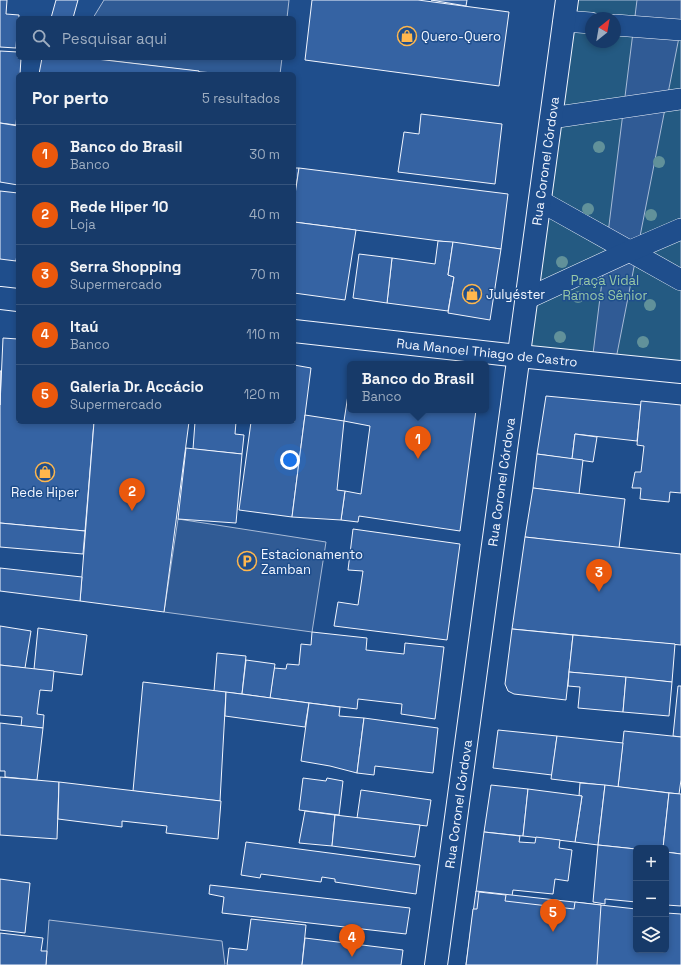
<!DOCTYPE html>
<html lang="pt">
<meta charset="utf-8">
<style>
body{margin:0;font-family:"Space Grotesk",sans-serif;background:#20416f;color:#f1f3f6}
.controls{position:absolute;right:12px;bottom:12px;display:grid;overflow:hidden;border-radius:6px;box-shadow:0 2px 6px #0003}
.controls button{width:36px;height:36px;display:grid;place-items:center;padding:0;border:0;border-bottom:1px solid #36547d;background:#173a69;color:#f1f3f6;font:20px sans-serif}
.compass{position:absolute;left:585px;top:12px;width:36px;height:36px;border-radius:50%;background:#173a69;box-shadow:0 2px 6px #0003;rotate:31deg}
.you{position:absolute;left:290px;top:460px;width:14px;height:14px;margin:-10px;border:3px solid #fff;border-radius:50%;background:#1a73e8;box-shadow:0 0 0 6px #1a73e833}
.badge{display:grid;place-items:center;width:26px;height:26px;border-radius:50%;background:#ea580c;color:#fff;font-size:13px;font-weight:700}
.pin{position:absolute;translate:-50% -33px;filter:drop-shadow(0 1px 2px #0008)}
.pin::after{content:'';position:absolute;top:21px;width:14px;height:12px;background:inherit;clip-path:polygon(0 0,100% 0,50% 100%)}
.popup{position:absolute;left:347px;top:361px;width:142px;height:52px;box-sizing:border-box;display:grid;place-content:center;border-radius:6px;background:#173a69;filter:drop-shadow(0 1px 3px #0005);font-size:13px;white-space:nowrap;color:#9eadc0}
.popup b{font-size:15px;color:#f1f3f6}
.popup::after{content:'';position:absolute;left:50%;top:100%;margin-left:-8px;border:8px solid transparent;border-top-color:#173a69}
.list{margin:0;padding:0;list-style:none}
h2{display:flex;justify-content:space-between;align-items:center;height:52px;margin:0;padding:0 16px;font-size:17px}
h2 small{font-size:13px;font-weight:400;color:#9eadc0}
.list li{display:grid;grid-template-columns:26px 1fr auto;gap:12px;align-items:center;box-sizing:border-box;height:60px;padding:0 16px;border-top:1px solid #36547d}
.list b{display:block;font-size:15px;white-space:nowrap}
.list p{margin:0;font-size:13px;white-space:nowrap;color:#9eadc0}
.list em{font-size:13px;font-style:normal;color:#9eadc0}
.icon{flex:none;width:22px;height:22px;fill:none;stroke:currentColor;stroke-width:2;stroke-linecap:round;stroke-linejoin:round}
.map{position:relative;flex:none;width:681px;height:965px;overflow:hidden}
.search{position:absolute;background:#173a69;box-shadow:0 2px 6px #0003;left:16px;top:16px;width:280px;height:44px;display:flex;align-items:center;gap:10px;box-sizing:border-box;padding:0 14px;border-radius:6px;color:#9eadc0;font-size:15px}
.panel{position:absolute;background:#173a69;box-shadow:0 2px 6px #0003;left:16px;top:72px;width:280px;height:352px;border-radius:6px}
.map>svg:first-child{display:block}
</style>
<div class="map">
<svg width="681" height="965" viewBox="0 0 681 965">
<rect width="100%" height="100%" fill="#1f4e8c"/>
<path fill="#245a82" stroke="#a8bbd7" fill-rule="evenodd" d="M567 0H681V362L519 356ZM591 18H615V42H591Z"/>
<g fill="#305b95" stroke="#a8bbd7">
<path d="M104 0H289L287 18H93Z"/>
<path d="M637 0H681V27L615 364 592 362Z"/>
<path d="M88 58H282L280 74H220Z"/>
<path d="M178 519 326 542 312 632 164 612Z"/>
<path d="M49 920 222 941 225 965H46Z"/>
</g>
<g fill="#3563a3" stroke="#f2f6ff">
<path d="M0 0H7L6 14 19 15V18H18L16 48 0 47Z"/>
<path d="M56 0H78L73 18H51Z"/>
<path d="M312 0H418L509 12 499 86 305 60Z"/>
<path d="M431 0H467L466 6Z"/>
<path d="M0 51 18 52V58H21L20 74H18V101L16 125 0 123Z"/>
<path d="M42 58H88L199 71V74H39Z"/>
<path d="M421 114 502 124 495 184 398 172 404 132 419 134Z"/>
<path d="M0 123 18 126V185L0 182Z"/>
<path d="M294 168H299L294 201Z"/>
<path d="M299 168 508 194 501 249 294 222V201Z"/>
<path d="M0 191 18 193V247L16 261 0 259Z"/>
<path d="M294 222 356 230 345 300 294 293Z"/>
<path d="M438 241 453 242 448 275 454 277 448 311 387 303 392 258 435 264Z"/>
<path d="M453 242 501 249 490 320 448 313 454 277 448 275Z"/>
<path d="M359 254 392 258 387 303 353 298Z"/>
<path d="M3 338 18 339V422H94L85 531 0 523V405Z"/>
<path d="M294 365 311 368 292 517 239 510 251 422H294Z"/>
<path d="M0 371H1L0 405Z"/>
<path d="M350 382V410H476L460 531 359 516 358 522 341 520 345 491 361 494 370 426 344 421Z"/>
<path d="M546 396 641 405 637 441 575 434 572 459 537 454Z"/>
<path d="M641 401 681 405V493L670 492 669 502 640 499 641 488H632L635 472H641L644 446 637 445Z"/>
<path d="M305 415 344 421 337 490 345 491 341 520 292 517Z"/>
<path d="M94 422H189L164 612 80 601Z"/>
<path d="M195 422H236L235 434 244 435 242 454 193 449Z"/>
<path d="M575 434 597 437 593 462 572 459Z"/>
<path d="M186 448 242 454 236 523 178 519Z"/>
<path d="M537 454 583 460 579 494 533 488Z"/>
<path d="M533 488 625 499 619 548 525 537Z"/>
<path d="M0 523 85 531 83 554 0 547Z"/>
<path d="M353 529 460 544 447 640 334 626 338 602 358 605 363 571 348 570Z"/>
<path d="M525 537 681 554V645L512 629Z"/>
<path d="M0 568 82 577 80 601 0 591Z"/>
<path d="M0 626 31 631 25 668 0 665Z"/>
<path d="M38 628 87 635 82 675 34 669Z"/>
<path d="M512 629 573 635 566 700 514 694 508 691 505 684Z"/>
<path d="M312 632 367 638 366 650 404 654 405 643 444 647 435 719 401 714 402 704 358 699 357 709 270 698 274 668 286 669 287 664 299 665 301 644 311 645Z"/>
<path d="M573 635 675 644 672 682 569 672Z"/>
<path d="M217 653 246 656 242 694 214 691Z"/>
<path d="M246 660 275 664 270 698 242 694Z"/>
<path d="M0 665 54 671 52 691 40 690 37 714 44 715 43 728 21 726 22 717 0 715Z"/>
<path d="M569 672 626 677 623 712 578 708 580 687 568 686Z"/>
<path d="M626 677 672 682 669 716 623 712Z"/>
<path d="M143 682 226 692 220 801 133 791Z"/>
<path d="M678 686H681V737L673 736Z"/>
<path d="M226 692 309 703 305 727 225 716Z"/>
<path d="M309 703 340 707 339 716 364 718 357 773 330 766 301 761Z"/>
<path d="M364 718 438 728 433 773 375 766 374 775 357 773Z"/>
<path d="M0 723 43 728 37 780 5 777V771H0Z"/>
<path d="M498 730 557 736 552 775 493 768Z"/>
<path d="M624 731 681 737V780L679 794 618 787Z"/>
<path d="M557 736 623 743 618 787 551 779Z"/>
<path d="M0 777 59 782 57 839 0 835Z"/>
<path d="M303 778 326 781 327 778 343 781 339 815 299 810Z"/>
<path d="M59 782 221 801 218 839 166 833 167 826 122 821V827L58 819Z"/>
<path d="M580 783 605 785 598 845 575 842 582 796H579Z"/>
<path d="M491 785 528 789 523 836 484 832Z"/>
<path d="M605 785 669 793 663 848H636V849L598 845Z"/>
<path d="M528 789 582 796 575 842 523 836Z"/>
<path d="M361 790 431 800 427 826 357 818Z"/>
<path d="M669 793 681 794V854L666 852V848H663Z"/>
<path d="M305 811 335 815 332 846 299 843Z"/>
<path d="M335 815 420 825 415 857 332 846Z"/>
<path d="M484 832 520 836 519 842 535 843 536 837 560 840 559 848 572 850 568 881 555 879 553 894 513 890 512 896 476 892Z"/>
<path d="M246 842 420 865 416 894 335 882V879L322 877 321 882 261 874 260 878 241 875Z"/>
<path d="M598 845 636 849V902L605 899V904L593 902Z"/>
<path d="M666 852 681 854V906L666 905Z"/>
<path d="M0 879 30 883 25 933 0 930Z"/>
<path d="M210 885 410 908 406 934 222 913 224 897 209 894Z"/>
<path d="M476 891 636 909V950H666V913L681 914V965H466Z"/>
<path d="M479 892 506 895 505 901 574 909 575 902 601 905 597 965H466L473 909H477Z"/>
<path d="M251 919 306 925 302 965H227L229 948 247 950Z"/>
<path d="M0 933 43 938 41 951H47L46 965H0Z"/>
<path d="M305 938 403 950 401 965H302Z"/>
</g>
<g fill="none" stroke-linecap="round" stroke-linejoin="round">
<g stroke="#f2f6ff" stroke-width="22">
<g id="pedestrian">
<path d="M564 21 591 23"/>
<path d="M615 25 681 30"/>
<path d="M551 118 681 99"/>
<path d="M540 201 681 280"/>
<path d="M526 299 630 251 681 229"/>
</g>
</g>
<g stroke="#f2f6ff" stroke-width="24">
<g id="tertiary">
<path d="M0 298 18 300"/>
<path d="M294 331 519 356 681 372"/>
<path d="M436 965 567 0"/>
</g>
</g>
<use href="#pedestrian" stroke="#1f4e8c" stroke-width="21"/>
<use href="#tertiary" stroke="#1f4e8c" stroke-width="22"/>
</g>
<g fill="#61919a">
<circle cx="599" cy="147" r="6"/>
<circle cx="659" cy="162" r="6"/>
<circle cx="588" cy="209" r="6"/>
<circle cx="651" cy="215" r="6"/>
<circle cx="562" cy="262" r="6"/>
<circle cx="578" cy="297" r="6"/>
<circle cx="650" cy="305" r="6"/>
<circle cx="560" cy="337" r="6"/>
<circle cx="643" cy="342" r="6"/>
</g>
<defs>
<g id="shop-ring" transform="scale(1)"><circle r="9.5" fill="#1f4e8c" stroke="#ffb74d" stroke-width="1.5"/><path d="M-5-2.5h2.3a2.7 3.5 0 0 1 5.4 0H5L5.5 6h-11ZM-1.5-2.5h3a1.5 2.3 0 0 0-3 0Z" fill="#ffb74d"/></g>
<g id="parking-ring" transform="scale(1)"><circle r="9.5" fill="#1f4e8c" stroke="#ffb74d" stroke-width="1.5"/><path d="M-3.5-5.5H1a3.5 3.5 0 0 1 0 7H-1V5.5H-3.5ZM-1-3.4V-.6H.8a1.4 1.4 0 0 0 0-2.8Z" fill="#ffb74d"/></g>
</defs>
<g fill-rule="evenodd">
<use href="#shop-ring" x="407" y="36"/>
<use href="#shop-ring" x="472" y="294"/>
<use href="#shop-ring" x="45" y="472"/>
<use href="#parking-ring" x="247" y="561"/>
</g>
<g text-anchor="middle" stroke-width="3" stroke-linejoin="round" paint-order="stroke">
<g font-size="13" fill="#f2f6ff" stroke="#1f4e8c" text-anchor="start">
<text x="421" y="41">Quero-Quero</text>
<text x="486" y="299">Julyéster</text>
<text x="45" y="497" text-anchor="middle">Rede Hiper</text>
<text x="261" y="559">Estacionamento<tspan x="261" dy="15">Zamban</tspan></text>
</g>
<g font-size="13" fill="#f2f6ff" stroke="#1f4e8c">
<text transform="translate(545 161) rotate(-82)" y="5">Rua Coronel Córdova</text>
<text transform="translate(487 352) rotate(6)" y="5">Rua Manoel Thiago de Castro</text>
<text transform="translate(501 482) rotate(-82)" y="5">Rua Coronel Córdova</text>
<text transform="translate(458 804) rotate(-82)" y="5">Rua Coronel Córdova</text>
</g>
<g font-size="13" fill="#97c8a6" stroke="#1f4e8c">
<text x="605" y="285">Praça Vidal<tspan x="605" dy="15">Ramos Sênior</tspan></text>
</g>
</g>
</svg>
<div class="controls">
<button>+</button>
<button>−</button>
<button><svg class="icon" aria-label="layers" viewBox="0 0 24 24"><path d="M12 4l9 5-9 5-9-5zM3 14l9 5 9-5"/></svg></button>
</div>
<svg class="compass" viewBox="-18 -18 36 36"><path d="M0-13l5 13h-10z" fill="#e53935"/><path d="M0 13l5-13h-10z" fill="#9eadc0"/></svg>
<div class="you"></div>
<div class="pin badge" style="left:418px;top:459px">1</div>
<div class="popup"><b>Banco do Brasil</b>Banco</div>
<div class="pin badge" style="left:132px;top:511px">2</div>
<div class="pin badge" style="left:599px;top:592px">3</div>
<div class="pin badge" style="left:352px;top:957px">4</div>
<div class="pin badge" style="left:553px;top:932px">5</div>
<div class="search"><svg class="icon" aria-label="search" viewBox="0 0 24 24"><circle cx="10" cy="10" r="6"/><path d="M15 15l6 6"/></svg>Pesquisar aqui</div>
<section class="panel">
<h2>Por perto<small>5 resultados</small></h2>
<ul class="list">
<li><span class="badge">1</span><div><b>Banco do Brasil</b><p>Banco</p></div><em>30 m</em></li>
<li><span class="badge">2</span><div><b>Rede Hiper 10</b><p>Loja</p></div><em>40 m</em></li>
<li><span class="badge">3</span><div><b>Serra Shopping</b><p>Supermercado</p></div><em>70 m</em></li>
<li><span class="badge">4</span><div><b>Itaú</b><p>Banco</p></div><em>110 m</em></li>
<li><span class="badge">5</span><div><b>Galeria Dr. Accácio</b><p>Supermercado</p></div><em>120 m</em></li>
</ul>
</section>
</div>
